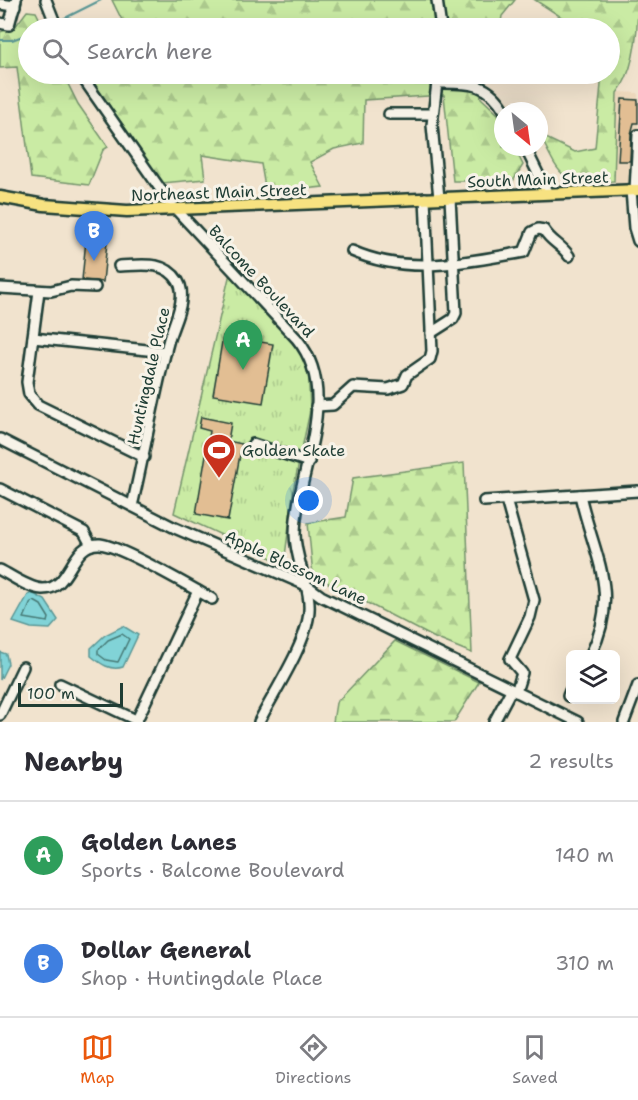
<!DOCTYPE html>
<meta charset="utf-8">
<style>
body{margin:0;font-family:"Shantell Sans",sans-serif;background:#f2f2f3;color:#2b2b33}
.controls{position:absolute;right:18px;bottom:18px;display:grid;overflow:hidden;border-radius:9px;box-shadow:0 6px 24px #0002}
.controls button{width:54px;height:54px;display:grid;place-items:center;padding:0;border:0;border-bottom:2px solid #e1e1e2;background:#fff;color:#2b2b33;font:30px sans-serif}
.compass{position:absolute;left:494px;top:102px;width:54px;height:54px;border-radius:50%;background:#fff;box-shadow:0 6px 24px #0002;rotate:151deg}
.scale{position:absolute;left:18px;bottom:15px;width:105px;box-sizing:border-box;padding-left:6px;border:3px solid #1f3d34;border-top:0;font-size:16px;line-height:21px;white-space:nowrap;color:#1f3d34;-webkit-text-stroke:4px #f7f3e8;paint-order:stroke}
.you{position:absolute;left:309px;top:501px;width:21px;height:21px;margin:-15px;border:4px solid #fff;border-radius:50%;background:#1a73e8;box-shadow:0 0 0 9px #1a73e833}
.badge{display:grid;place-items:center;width:39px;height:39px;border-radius:50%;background:#ea580c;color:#fff;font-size:20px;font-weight:700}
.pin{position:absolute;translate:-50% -50px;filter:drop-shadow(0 2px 3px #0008)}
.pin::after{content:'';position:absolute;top:32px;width:21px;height:18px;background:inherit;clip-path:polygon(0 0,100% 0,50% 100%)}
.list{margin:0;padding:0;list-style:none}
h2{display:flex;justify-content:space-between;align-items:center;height:78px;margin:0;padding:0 24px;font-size:26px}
h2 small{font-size:20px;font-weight:400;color:#7c7c81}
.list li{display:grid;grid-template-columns:39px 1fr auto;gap:18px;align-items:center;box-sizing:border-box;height:108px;padding:0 24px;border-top:2px solid #e1e1e2}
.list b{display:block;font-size:22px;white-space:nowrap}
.list p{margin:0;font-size:20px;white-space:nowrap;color:#7c7c81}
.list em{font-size:20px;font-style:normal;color:#7c7c81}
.icon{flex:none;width:33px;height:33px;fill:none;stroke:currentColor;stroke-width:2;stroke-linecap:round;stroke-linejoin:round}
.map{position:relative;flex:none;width:638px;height:722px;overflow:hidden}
.search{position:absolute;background:#fff;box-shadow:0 6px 24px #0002;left:18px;right:18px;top:18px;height:66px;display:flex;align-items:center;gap:15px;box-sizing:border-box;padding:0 21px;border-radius:33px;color:#7c7c81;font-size:22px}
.sheet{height:294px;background:#fff}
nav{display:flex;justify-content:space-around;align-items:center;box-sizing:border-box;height:84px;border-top:2px solid #e1e1e2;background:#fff;font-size:16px;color:#7c7c81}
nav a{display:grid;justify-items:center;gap:3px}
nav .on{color:#ea580c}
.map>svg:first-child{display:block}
</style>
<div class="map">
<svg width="638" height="722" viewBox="0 0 638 722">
<defs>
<pattern id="forest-firs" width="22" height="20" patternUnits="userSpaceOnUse" patternTransform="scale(1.5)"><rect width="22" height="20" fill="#caeba4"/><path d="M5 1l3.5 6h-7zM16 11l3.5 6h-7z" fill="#adca8e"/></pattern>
<pattern id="park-tufts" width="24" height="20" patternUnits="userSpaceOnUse" patternTransform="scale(1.5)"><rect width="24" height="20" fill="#caeba4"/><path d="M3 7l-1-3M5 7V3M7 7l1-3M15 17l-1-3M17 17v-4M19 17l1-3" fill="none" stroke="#adca8e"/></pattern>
</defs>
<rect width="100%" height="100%" fill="#f1e3ce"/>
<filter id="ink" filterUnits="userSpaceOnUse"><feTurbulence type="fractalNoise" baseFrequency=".0167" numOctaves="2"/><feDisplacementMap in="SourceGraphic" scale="12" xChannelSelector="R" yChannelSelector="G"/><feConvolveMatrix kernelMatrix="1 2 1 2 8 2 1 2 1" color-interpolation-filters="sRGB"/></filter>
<g filter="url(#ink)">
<path fill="#ecd8bc" d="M617 92 638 93V183L614 185Z"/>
<g fill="url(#forest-firs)" stroke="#74946c" stroke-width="1.5">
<path d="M112 0H515L502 16 500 28H126Z"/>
<path d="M535 0H638C638 27 635 71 617 93L614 181C562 184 562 181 540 135L575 152 595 148 602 74H610V28H578Z"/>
<path d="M27 11 36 12 44 28H28V74H63L78 104 108 147 103 150 89 185 31 178 17 67 0 68V32L15 27Z"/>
<path d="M88 74H483L478 79 481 98 498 114 503 125V147H514L523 165 513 181H453L444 95 364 100 363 143 334 149 310 162 323 187 266 193 261 164 202 155 205 179 162 183Z"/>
<path d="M464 463 472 653 435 638 313 575 308 523 346 517 353 478Z"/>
<path d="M395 641 479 682 454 722H333L336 703Z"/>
</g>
<path fill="url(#park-tufts)" stroke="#74946c" stroke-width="1.5" d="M230 273 308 361 310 411 294 486 284 564 174 513Z"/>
<g fill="#81d3d7" stroke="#5a9796" stroke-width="1.5">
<path d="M32 593 45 600 58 620 50 629 31 628 13 622 28 595Z"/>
<path d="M123 626 138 635 123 667C110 671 101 664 91 656V648L105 635Z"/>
<path d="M0 652 6 654 8 664 0 680Z"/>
</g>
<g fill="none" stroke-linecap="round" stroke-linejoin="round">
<g stroke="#467975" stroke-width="1.5">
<path d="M34 601 41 605 49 618 48 622 24 618 31 602Z"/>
<path d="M122 634 129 639 118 662 106 660 98 654V650L108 640Z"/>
</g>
<g stroke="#5a9796" stroke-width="2">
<path d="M61 20 101 0"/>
<path d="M42 28 51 25"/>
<path d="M0 40H12L28 34"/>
</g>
</g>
<g fill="#e2be93" stroke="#1f3d34" stroke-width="1.5">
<path d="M622 99 638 100V123H634L631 134 630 161H618Z"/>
<path d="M86 240 107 242 103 282 82 280Z"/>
<path d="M223 336 273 344 263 403 213 395Z"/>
<path d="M201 417 231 423 228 441 242 444 228 520 196 514 210 431 199 428Z"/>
</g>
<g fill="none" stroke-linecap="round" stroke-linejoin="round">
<g stroke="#1f3d34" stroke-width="14">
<g id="minor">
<path d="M46 0 57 28"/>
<path d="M437 0 441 28"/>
<path d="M0 4 15 6"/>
<path d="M0 23 9 25 16 0"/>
<path d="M80 74 170 203 297 339C343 396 296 471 295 534 295 563 314 590 308 619 303 649 273 694 259 722"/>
<path d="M438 74 432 125 439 198"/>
<path d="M436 83C468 83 488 81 505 111"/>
<path d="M389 114H432"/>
<path d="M525 147 547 192"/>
<path d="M631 190 634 228 638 241"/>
<path d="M635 190 638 135"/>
<path d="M352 251C408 276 466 262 524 252L532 232 538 229 544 230C551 242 562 245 569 256"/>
<path d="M119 266C141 265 165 260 178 281 188 297 174 322 169 339 154 394 145 451 132 506"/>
<path d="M0 288 51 291 71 286 95 287"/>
<path d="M39 291 27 382 29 394 38 405 144 457"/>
<path d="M431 333 453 319 456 313 450 198"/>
<path d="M33 338 166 352"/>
<path d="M316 406 333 405 353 387 388 389 403 384 407 375 430 359 432 351 425 198"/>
<path d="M0 439 175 528 306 585 321 596 578 722"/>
<path d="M253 444 309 462"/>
<path d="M0 489 84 532 91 545"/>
<path d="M580 495C594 557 621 592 591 654"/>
<path d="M506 500 534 600 530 617 510 659 522 673 516 692"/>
<path d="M484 501 638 491"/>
<path d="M0 570C12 576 28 588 42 589 72 590 70 542 100 544 121 546 191 587 212 599"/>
<path d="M60 684 136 720"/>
<path d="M568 696 570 691"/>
<path d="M0 715 23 667"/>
<path d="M136 722 198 591"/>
<path d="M494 722 511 690"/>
<path d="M624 722 638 685"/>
</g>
</g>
<g stroke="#1f3d34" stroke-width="15">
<path id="major" d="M0 197 44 205 127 211 638 190"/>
</g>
<use href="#minor" stroke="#f7f3e8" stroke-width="9"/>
<use href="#major" stroke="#f7e281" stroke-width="10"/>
</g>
</g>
<defs>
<g id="stadium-pin" transform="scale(1.725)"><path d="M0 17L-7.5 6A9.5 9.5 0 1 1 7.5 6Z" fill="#c8321e" stroke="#f7f3e8"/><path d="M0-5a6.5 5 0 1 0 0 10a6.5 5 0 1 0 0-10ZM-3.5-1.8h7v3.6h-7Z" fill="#fff"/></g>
</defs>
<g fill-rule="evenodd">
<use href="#stadium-pin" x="219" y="450"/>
</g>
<g text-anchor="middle" stroke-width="6" stroke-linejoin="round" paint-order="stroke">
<g font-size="16" fill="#1f3d34" stroke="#f7f3e8">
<text transform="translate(538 179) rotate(-2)" y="6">South Main Street</text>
<text transform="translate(219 192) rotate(-2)" y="6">Northeast Main Street</text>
<text transform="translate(262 281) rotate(47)" y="6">Balcome Boulevard</text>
<text transform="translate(148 376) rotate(-77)" y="6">Huntingdale Place</text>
<text transform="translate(296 567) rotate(25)" y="6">Apple Blossom Lane</text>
</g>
<g font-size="16" fill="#1f3d34" stroke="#f7f3e8" text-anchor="start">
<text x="242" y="456">Golden Skate</text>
</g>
</g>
</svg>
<div class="controls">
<button><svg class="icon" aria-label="layers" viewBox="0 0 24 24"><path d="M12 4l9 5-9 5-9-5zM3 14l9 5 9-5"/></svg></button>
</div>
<svg class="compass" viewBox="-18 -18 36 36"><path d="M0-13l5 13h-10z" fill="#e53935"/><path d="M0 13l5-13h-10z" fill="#7c7c81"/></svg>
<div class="scale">100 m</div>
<div class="you"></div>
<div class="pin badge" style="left:243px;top:370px;background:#2e9e5b">A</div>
<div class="pin badge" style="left:94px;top:261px;background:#3f7fe0">B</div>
<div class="search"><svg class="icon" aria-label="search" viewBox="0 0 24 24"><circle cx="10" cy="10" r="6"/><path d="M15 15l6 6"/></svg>Search here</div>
</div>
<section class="sheet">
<h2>Nearby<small>2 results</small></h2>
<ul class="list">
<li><span class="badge" style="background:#2e9e5b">A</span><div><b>Golden Lanes</b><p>Sports · Balcome Boulevard</p></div><em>140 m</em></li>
<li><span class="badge" style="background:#3f7fe0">B</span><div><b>Dollar General</b><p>Shop · Huntingdale Place</p></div><em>310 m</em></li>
</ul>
</section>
<nav>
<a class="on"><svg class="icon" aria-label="map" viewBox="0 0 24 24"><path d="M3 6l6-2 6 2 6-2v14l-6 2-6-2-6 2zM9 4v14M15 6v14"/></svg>Map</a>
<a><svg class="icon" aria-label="directions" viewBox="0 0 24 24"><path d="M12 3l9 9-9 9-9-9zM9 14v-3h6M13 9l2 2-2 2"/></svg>Directions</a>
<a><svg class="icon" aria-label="saved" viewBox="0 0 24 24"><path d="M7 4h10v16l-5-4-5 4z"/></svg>Saved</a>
</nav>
